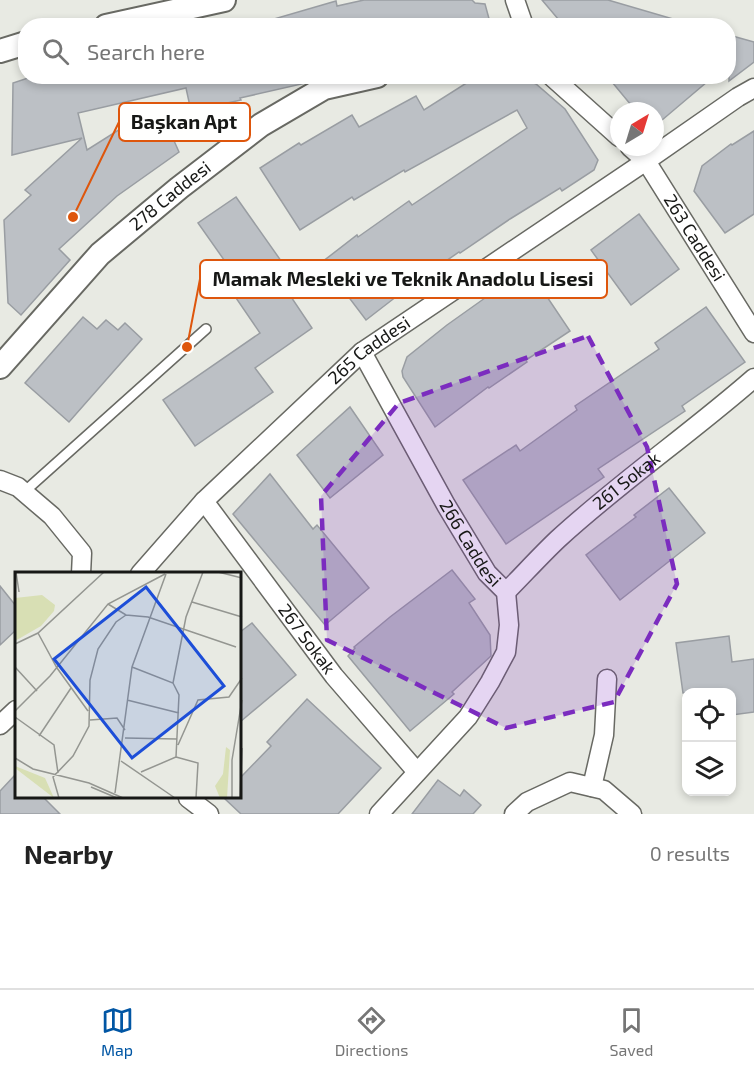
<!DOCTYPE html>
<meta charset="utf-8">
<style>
body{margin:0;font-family:"Exo 2",sans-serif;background:#f2f2f2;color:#222}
.controls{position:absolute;right:18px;bottom:18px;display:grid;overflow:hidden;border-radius:12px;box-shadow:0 3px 9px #0003}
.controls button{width:54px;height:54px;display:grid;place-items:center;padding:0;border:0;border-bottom:2px solid #e0e0e0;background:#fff;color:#222;font:30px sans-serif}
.compass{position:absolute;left:610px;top:102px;width:54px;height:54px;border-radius:50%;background:#fff;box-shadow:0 3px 9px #0003;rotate:38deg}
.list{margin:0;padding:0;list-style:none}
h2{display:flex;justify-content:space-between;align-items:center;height:78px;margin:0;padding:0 24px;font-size:26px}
h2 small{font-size:20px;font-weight:400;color:#767676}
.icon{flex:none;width:33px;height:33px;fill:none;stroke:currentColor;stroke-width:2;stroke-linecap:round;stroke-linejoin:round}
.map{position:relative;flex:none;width:754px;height:814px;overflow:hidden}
.search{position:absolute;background:#fff;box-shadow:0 3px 9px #0003;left:18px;right:18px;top:18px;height:66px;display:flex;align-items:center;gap:15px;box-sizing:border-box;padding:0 21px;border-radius:24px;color:#767676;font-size:22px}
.sheet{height:174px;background:#fff}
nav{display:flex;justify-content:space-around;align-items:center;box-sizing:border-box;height:84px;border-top:2px solid #e0e0e0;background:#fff;font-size:16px;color:#767676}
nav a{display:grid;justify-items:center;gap:3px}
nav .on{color:#0156a4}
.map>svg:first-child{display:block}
</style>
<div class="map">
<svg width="754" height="814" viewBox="0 0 754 814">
<rect width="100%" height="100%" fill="#e8eae3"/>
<g fill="#bcc0c5" stroke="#999da2" stroke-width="1.5">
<path d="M364 0H472L475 3 485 4 491 26H267V21L336 1 337 6Z"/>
<path d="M542 0H608L680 21 679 26H564Z"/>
<path d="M729 35 754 42V62L729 81Z"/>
<path d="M34 76H306V83L240 98 241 100 191 111 186 88 78 113 87 150 158 105 179 152 117 196 59 249 70 260 21 315 8 303 4 220 31 195 25 190 82 138 12 155 13 83Z"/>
<path d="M607 76H714L655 126V111H636Z"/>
<path d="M510 77 523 78 536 84 565 109 598 160 594 170 562 191 560 188 510 219 460 253 459 252 401 292V293L366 320 322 262 357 235 358 237 409 201 412 205 527 128 517 110 405 172 404 170 354 200 352 197 300 230 260 168 299 143 301 145 352 115 359 127 416 96 424 110 468 82Z"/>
<path d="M754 131V214L725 233 694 191 702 166 731 144 732 145Z"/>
<path d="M236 197 291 275 281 282 312 328 255 368 273 392 195 446 163 400 260 333 236 298 246 291 198 223Z"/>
<path d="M639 214 679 269 631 305 591 250Z"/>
<path d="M527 267 570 331 526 360 527 362 489 388 488 387 435 427 403 377 402 371 407 357 447 325 492 293 491 292Z"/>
<path d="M706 307 745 362 682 406 685 411 598 469 604 477 506 544 463 480 516 445 520 451 577 410 575 406 659 349 655 343Z"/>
<path d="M83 317 97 329 106 320 118 330 125 323 142 339 69 422 25 383Z"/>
<path d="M350 407 383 455 330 498 297 455Z"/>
<path d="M270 474 313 529 317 525 369 588 325 625 233 514Z"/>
<path d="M669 488 705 533 620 600 586 555 636 517 634 515Z"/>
<path d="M452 570 475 599 469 603 490 635 491 656 452 692 454 694 410 731 348 656 355 648 354 647 390 617Z"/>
<path d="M0 586 16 606V630L0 645Z"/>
<path d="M252 623 296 675 240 722V632Z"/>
<path d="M729 636 732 662 754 659V712L732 715V693H683L676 643Z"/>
<path d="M307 699 381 768 338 814H241L224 798H240V778L271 746 267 742Z"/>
<path d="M16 774V798H44L60 814H0V791Z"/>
<path d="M438 780 460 796 464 790 481 805 473 814H412Z"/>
</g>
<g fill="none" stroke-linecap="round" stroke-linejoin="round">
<g stroke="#686963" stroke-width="12">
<path id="service" d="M24 492 206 329"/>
</g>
<g stroke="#686963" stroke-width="21">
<g id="minor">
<path d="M515 0 524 26"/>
<path d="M551 76 619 137"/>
<path id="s1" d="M630 147 646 161 754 333"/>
<path id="s2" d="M362 352 446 505 487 573 506 592 509 625 506 652 490 682 468 717 379 814"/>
<path d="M0 480 18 487 52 516 82 553 81 574"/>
<path id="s3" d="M204 501 334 676 417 772"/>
<path id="s4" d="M140 574 204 501 362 352 646 161 738 97 754 88"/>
<path id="s5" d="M506 592C523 575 540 556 558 539 620 482 690 434 754 378"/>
<path d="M0 725 16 710"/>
<path d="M592 787 604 735 607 679"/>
<path d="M188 798 209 814"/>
<path d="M514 814 527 802 570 782 604 790 632 814"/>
</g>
</g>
<g stroke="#686963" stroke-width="26">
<g id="tertiary">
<path d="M106 26 224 0"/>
<path d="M0 51 26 43"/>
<path id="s6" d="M0 367 100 254 179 188 261 125 324 88 377 76"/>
</g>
</g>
<use href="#service" stroke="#fff" stroke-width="9"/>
<use href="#minor" stroke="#fff" stroke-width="18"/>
<use href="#tertiary" stroke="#fff" stroke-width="22"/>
</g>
<path fill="#7b2cbf" fill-opacity="0.2" stroke="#7b2cbf" stroke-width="4.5" stroke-dasharray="12 8" stroke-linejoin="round" d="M588 336 647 447 677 584 614 702 506 728 327 640 321 496 399 403Z"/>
<g text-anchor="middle" stroke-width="6" stroke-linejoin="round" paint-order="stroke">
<g font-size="18" fill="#171816" stroke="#fffffe">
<text dy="6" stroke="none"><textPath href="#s6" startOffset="242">278 Caddesi</textPath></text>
<text dy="6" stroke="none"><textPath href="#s1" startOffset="112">263 Caddesi</textPath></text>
<text dy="6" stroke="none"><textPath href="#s4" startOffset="321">265 Caddesi</textPath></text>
<text dy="6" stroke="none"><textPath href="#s5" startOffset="164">261 Sokak</textPath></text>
<text dy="6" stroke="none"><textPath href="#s2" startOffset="220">266 Caddesi</textPath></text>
<text dy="6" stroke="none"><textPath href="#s3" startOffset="172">267 Sokak</textPath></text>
</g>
</g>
<g transform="translate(15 572)">
<rect width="226" height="226" fill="#e8eae3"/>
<path d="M27 23 40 33 39 39 26 54 0 69V26ZM211 175 215 178 212 226H205L200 214 208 202ZM0 194 30 206 39 226 0 196Z" fill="#d8dfb4"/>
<path fill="none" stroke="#949691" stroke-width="1.5" d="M1 0 4 20M203 0 227 6M177 30 227 45M93 32 111 43 133 45 221 75M23 61 42 96 73 139M0 72 23 61 89 0M0 95 22 119M117 95 158 111 164 123 161 185 126 200M158 111 171 45 188 0M112 128 164 141M0 139 35 104 93 32 150 2M0 145 39 173 43 201M75 148 102 146 110 158M24 164 56 116M110 166 162 167M163 173 183 128 214 125 227 106M161 185 183 191 181 226M0 186 18 197 74 211 108 226M106 189 160 226M76 215 102 226M100 221 117 95 151 2M44 226 38 205 58 184 74 154 75 108 83 77 101 50 111 43M217 226V188L227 128M225 226 227 176"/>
<path fill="#1d4ed8" fill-opacity="0.15" stroke="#1d4ed8" stroke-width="3" d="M131 15 209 114 117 186 39 87Z"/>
<rect width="226" height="226" fill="none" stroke="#171816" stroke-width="3"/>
</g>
<path fill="none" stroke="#de560c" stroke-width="2" d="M73 217L119 122M187 347L200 279"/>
<g fill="#de560c" stroke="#fffffe" stroke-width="2">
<circle cx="73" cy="217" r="6"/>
<circle cx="187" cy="347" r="6"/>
</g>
<g fill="#fffffe" stroke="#de560c" stroke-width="2">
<rect x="119" y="103" width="131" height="38" rx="6"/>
<rect x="200" y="260" width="407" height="38" rx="6"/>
</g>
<g font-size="20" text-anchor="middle" font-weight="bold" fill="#171816">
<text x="184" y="129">Başkan Apt</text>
<text x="403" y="286">Mamak Mesleki ve Teknik Anadolu Lisesi</text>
</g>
</svg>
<div class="controls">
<button><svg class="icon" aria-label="locate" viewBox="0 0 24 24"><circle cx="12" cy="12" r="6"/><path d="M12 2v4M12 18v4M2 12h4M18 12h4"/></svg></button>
<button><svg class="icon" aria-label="layers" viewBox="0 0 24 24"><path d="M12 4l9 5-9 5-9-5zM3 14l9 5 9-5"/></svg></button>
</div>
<svg class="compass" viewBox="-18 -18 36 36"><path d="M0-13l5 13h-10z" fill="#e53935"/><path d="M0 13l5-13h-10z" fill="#767676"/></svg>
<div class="search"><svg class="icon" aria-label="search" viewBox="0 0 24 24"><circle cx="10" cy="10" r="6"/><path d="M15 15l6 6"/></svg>Search here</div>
</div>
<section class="sheet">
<h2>Nearby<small>0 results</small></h2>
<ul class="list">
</ul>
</section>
<nav>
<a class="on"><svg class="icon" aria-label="map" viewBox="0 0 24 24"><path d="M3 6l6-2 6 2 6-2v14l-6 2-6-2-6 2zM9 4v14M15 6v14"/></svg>Map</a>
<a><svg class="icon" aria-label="directions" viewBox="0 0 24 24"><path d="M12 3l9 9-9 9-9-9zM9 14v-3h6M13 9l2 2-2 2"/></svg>Directions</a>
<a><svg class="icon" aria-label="saved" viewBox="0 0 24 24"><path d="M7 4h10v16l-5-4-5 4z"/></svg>Saved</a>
</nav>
